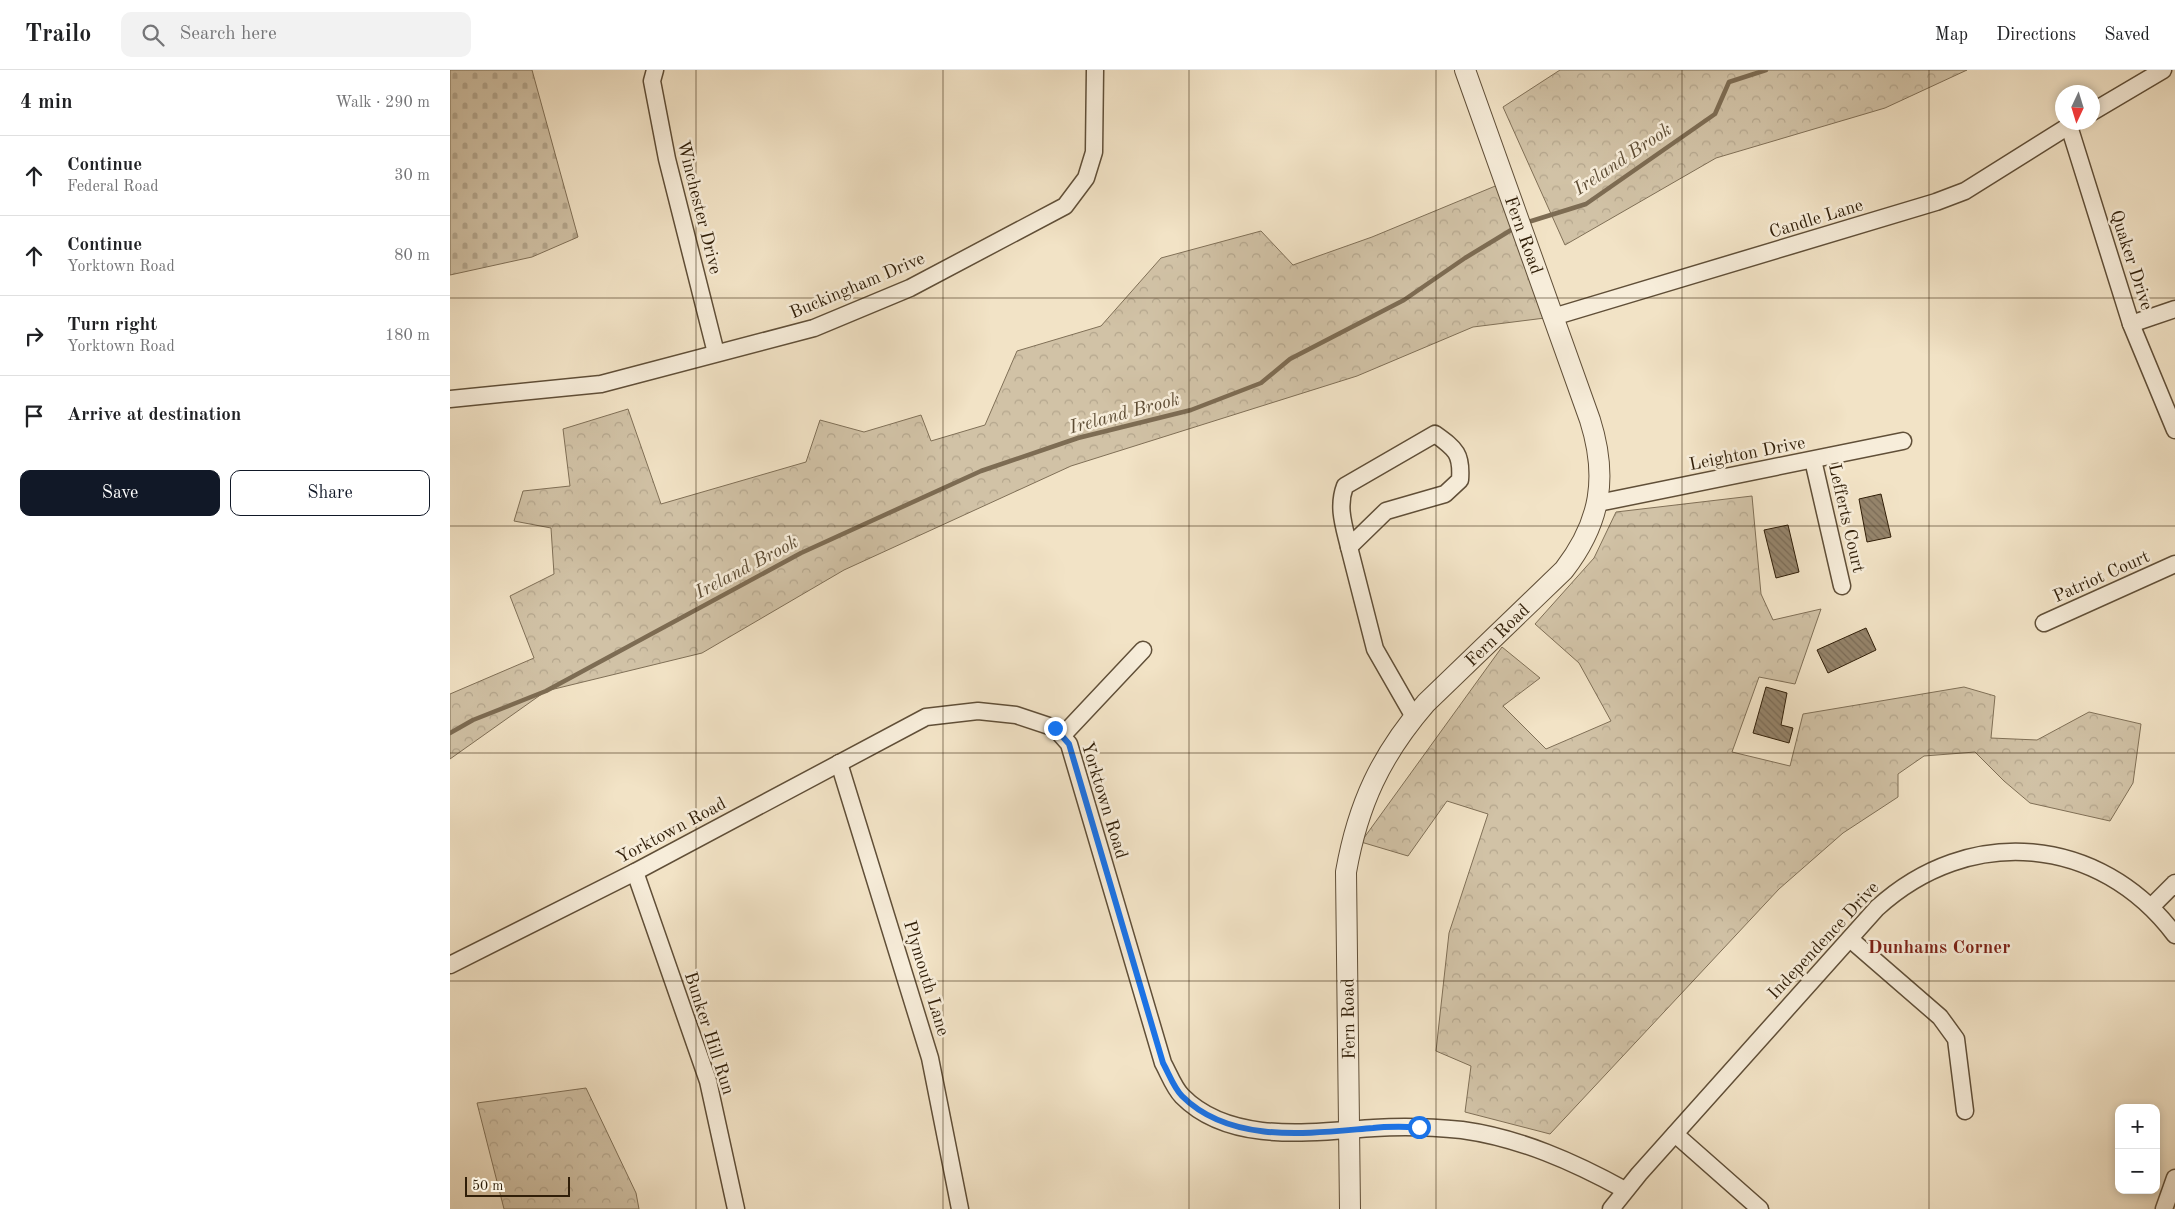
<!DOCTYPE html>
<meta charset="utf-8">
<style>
body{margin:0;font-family:"Old Standard TT",serif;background:#f2f2f2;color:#202124}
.controls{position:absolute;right:15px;bottom:15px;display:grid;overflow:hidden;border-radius:10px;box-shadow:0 2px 8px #0003}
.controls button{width:45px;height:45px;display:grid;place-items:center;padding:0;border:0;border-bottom:1px solid #e0e0e0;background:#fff;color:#202124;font:25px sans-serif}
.compass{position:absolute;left:1605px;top:15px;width:45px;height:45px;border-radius:50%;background:#fff;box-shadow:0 2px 8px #0003;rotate:184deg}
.scale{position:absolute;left:15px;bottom:12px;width:105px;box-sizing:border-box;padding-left:5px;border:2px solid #301e08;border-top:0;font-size:14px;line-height:18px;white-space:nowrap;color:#301e08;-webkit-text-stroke:4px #f7edda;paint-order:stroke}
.stop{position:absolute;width:15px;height:15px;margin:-11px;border:4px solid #1a73e8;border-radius:50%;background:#fff}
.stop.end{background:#1a73e8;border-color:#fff;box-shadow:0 1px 5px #0008}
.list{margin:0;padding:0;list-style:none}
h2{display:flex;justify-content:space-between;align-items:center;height:65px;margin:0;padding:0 20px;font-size:21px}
h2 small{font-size:16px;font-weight:400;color:#757577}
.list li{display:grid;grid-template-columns:32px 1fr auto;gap:15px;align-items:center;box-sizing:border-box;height:80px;padding:0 20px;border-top:1px solid #e0e0e0}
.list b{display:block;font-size:19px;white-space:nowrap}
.list p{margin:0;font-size:16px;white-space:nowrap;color:#757577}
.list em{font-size:16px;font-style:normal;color:#757577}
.actions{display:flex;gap:10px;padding:15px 20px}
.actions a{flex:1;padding:11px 0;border:1px solid #111827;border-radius:10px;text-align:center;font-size:18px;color:#111827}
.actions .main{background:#111827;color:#fff}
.icon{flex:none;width:28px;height:28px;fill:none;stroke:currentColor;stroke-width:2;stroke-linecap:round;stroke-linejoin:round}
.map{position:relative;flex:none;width:1725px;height:1139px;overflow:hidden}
header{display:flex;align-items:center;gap:30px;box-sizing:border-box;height:70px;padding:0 25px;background:#fff;border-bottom:1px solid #e0e0e0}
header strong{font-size:24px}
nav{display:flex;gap:28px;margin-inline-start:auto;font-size:18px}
.search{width:350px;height:45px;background:#f2f2f2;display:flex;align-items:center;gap:12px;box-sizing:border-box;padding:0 18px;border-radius:10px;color:#757577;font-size:19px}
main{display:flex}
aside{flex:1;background:#fff}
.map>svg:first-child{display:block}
</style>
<header>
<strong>Trailo</strong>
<div class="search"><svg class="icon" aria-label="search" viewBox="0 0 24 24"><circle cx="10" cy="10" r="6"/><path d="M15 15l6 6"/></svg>Search here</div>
<nav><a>Map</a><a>Directions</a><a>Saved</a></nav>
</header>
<main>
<aside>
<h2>4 min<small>Walk · 290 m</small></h2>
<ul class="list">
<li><svg class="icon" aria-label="ahead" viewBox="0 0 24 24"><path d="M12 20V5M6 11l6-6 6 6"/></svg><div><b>Continue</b><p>Federal Road</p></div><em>30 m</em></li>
<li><svg class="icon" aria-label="ahead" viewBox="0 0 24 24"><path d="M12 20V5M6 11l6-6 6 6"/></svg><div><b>Continue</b><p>Yorktown Road</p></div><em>80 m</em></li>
<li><svg class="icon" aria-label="right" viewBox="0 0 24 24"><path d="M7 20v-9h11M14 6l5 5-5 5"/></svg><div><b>Turn right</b><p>Yorktown Road</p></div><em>180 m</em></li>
<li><svg class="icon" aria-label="arrive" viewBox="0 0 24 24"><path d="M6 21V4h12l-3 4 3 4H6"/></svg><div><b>Arrive at destination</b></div></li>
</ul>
<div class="actions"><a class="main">Save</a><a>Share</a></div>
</aside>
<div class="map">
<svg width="1725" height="1139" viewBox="0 0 1725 1139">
<defs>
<pattern id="forest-crowns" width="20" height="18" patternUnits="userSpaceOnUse" patternTransform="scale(1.25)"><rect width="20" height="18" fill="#d1c2a6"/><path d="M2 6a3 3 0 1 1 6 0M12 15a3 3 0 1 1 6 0" fill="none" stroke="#b4a68d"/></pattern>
<pattern id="cemetery-stones" width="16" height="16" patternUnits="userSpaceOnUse" patternTransform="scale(1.25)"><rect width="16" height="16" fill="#d1c2a6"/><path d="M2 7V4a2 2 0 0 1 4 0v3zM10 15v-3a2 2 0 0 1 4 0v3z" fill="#b4a68d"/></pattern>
<pattern id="building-back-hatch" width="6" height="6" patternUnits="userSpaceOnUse" patternTransform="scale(1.25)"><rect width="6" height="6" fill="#95846b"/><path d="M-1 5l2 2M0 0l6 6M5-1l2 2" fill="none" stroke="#7a6b56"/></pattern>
</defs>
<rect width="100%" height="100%" fill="#f2e3c6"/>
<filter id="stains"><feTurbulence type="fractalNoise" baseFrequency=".004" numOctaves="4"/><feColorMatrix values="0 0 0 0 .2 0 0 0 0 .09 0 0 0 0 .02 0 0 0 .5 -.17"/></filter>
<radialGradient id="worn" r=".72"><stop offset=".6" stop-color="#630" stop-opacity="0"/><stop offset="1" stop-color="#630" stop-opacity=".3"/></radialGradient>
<g fill="url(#forest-crowns)" stroke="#807057">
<path d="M1110 0H1517L1435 38 1266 88 1115 175 1053 37Z"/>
<path d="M1055 112 1103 247 1023 257 907 306 621 396 394 500 252 583 96 621 0 689V624L84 588 60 526 104 504 101 458 64 451 73 421 120 416 113 359 178 339 211 434 356 392 370 350 414 362 471 345 481 371 535 355 567 281 651 256 711 188 811 161 843 195 922 167Z"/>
<path d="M1302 426 1311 524 1323 550 1371 539 1345 614 1309 607 1282 682 1340 696 1353 644 1514 617 1545 626 1541 668 1587 670 1639 642 1691 654 1683 713 1660 751 1580 733 1554 711 1525 682 1474 686 1448 704V727L1393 763 1329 819 1100 1064 1015 1042 1021 996 986 981 999 863 1038 744 997 731 958 786 911 772 1052 577 1090 608 1053 636 1096 679 1161 651 1129 593 1085 554 1144 488 1166 442Z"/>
<path d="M136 1018 186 1123 189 1139H54L27 1033Z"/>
</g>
<path fill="url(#cemetery-stones)" stroke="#807057" d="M0 0H82L128 167 82 187 0 205Z"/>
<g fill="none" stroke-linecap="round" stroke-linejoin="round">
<g stroke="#7d6c53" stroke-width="4.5">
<path d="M1075 153 1136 134 1265 44 1279 12 1316 0"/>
<path d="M0 663 23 650 96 621 351 483 531 401 628 368 741 340 811 313 840 289 954 230 1015 188 1066 157"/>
</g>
</g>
<g fill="url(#building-back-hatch)" stroke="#301e08">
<path d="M1431 424 1441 467 1417 472 1409 429Z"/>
<path d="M1338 455 1349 502 1326 508 1314 460Z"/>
<path d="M1416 558 1426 580 1378 603 1367 580Z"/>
<path d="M1316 617 1337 623 1331 655 1343 658 1339 673 1303 663Z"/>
</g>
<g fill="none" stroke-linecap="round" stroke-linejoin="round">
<g stroke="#604f38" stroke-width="19">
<g id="minor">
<path d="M205 0 202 11 217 89 266 283"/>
<path d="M1642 42 1713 0"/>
<path d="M1619 56 1681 254 1725 360"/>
<path d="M1103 247 1486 132 1515 121 1625 52"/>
<path d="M1681 254 1725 239"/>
<path d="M0 329 151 314 364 258 460 218 615 136 636 108 644 82 645 0"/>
<path d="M985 364C1006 379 1012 384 1010 410L995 424 936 441 899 477C894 456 887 437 895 416Z"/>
<path d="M1363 390 1392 516"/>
<path d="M1148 433 1453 371"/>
<path d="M899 477 925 579 964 647"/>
<path d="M1594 553 1725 494"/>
<path d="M613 665 693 580"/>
<path d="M389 693 480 988 510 1139"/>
<path d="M185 802 258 1011 286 1139"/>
<path d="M1701 837 1725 813"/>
<path d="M1400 869 1490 947 1506 969 1515 1041"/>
<path d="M0 895 185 802 476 647 528 641 566 645 605 658 619 674 713 993C719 1004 724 1018 732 1026 780 1075 863 1062 924 1058 953 1056 983 1057 1012 1060 1070 1068 1124 1092 1175 1120"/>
<path d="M1225 1064 1310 1139"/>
<path d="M1161 1139 1189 1104 1427 838C1519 754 1650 765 1725 865"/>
<path d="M1714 1139 1725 1108"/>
</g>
</g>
<g stroke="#604f38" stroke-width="22">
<path id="tertiary" d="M900 1139 896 802C908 734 931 685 976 633L1114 500C1151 452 1158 407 1140 350L1015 0"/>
</g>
<use href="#minor" stroke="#f7edda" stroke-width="16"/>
<use href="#tertiary" stroke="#f7edda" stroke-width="20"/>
</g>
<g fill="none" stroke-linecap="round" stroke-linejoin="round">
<path stroke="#1a73e8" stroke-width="6" d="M605 658 619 674 713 993C719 1004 724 1018 732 1026 781 1075 861 1063 923 1058 938 1056 954 1057 969 1057"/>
</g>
<path fill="none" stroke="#301e08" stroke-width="1" stroke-opacity="0.55" d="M246 0V1139M493 0V1139M739 0V1139M986 0V1139M1232 0V1139M1479 0V1139M0 228H1725M0 456H1725M0 683H1725M0 911H1725"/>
<g text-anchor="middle" stroke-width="5" stroke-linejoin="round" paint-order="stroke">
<g font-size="18" fill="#301e08" stroke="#f7edda">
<text transform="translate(250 137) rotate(76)" y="6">Winchester Drive</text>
<text transform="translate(1366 148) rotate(-17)" y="6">Candle Lane</text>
<text transform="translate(1074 165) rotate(70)" y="6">Fern Road</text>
<text transform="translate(1682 190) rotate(72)" y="6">Quaker Drive</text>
<text transform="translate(407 215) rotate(-23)" y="6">Buckingham Drive</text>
<text transform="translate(1297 383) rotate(-11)" y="6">Leighton Drive</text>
<text transform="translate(1397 448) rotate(77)" y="6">Lefferts Court</text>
<text transform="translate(1651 506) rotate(-24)" y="6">Patriot Court</text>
<text transform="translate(1047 565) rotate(-44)" y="6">Fern Road</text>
<text transform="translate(655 730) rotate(73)" y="6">Yorktown Road</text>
<text transform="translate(221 760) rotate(-28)" y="6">Yorktown Road</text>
<text transform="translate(1373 870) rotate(-47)" y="6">Independence Drive</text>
<text transform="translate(477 908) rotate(73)" y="6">Plymouth Lane</text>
<text transform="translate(898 949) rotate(-91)" y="6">Fern Road</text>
<text transform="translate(260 963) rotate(72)" y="6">Bunker Hill Run</text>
</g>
<g font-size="19" font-style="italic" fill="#5d4c34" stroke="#f7edda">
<text transform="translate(1172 88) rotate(-34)" y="7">Ireland Brook</text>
<text transform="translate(674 342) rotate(-15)" y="7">Ireland Brook</text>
<text transform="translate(296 496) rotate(-28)" y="7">Ireland Brook</text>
</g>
<g font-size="19" font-weight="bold" fill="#7a1f14" stroke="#f7edda">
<text x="1489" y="883">Dunhams Corner</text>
</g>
</g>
<rect width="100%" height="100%" filter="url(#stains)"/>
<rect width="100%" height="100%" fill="url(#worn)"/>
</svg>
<div class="controls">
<button>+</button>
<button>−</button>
</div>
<svg class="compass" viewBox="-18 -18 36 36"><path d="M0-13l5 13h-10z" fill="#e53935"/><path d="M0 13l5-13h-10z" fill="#757577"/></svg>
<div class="scale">50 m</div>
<div class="stop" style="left:969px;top:1057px"></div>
<div class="stop end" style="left:605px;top:658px"></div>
</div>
</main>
